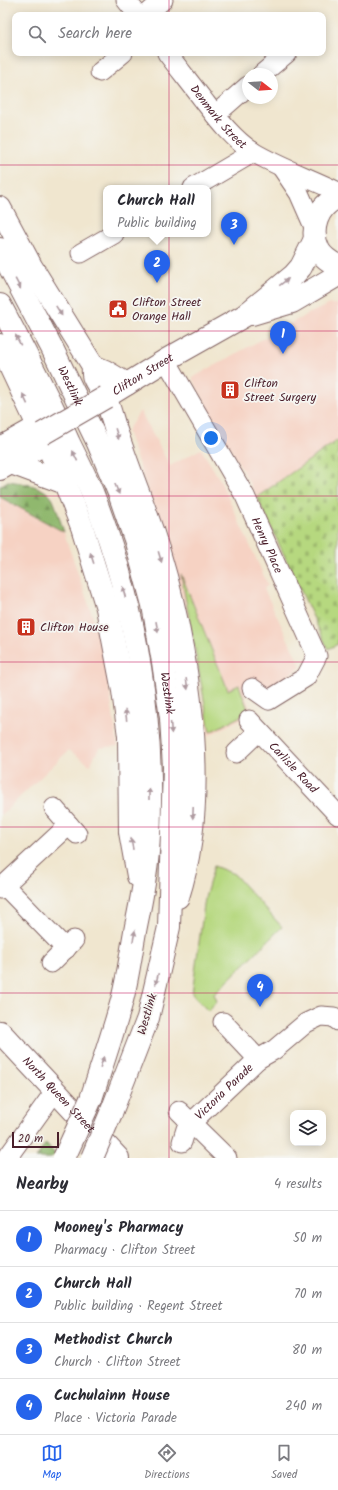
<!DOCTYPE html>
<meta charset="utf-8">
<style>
body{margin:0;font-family:Kalam,sans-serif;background:#f7f7f7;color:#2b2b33}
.controls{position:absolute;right:12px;bottom:12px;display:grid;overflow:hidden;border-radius:8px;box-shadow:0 2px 10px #0003}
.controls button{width:36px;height:36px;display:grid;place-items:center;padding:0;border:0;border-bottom:1px solid #e1e1e2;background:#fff;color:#2b2b33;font:20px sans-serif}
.compass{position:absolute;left:242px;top:68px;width:36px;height:36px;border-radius:50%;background:#fff;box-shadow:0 2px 10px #0003;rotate:107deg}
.scale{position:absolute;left:12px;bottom:10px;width:47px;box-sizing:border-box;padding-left:4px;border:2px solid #4a1f2b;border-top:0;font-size:11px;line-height:14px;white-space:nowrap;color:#4a1f2b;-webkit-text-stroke:3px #f6f6f2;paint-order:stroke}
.you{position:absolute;left:211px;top:438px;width:14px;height:14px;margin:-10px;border:3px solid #fff;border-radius:50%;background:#1a73e8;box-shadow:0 0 0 6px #1a73e833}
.badge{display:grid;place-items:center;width:26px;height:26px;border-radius:50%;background:#2563eb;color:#fff;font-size:13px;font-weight:700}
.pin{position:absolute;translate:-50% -33px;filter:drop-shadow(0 1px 2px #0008)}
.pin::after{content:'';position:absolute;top:21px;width:14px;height:12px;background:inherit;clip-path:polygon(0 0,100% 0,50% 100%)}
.popup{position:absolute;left:103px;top:185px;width:108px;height:52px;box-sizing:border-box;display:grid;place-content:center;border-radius:8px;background:#fff;filter:drop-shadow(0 1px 3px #0005);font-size:13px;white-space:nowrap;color:#7c7c81}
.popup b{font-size:15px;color:#2b2b33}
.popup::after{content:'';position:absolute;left:50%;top:100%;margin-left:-8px;border:8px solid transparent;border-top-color:#fff}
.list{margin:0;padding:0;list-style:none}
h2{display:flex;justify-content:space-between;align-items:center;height:52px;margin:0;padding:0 16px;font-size:17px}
h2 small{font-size:13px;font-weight:400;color:#7c7c81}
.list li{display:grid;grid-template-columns:26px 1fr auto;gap:12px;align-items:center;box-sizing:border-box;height:56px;padding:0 16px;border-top:1px solid #e1e1e2}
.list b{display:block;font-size:15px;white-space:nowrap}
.list p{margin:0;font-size:13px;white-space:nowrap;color:#7c7c81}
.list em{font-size:13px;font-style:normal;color:#7c7c81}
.icon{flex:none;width:22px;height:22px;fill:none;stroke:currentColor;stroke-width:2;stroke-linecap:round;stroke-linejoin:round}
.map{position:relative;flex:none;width:338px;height:1158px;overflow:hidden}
.search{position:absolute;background:#fff;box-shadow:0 2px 10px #0003;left:12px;right:12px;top:12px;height:44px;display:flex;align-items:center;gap:10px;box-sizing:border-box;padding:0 14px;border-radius:8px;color:#7c7c81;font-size:15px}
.sheet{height:276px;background:#fff}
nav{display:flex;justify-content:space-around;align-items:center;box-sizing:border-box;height:56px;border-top:1px solid #e1e1e2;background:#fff;font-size:11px;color:#7c7c81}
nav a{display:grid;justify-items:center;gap:2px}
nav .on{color:#2563eb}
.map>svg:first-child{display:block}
</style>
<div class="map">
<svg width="338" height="1158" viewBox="0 0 338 1158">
<defs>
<pattern id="forest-firs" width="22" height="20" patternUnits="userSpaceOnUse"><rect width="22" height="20" fill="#90b86e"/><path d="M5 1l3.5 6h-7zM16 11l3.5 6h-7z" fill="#78955b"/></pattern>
<pattern id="cemetery-stones" width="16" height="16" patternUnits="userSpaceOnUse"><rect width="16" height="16" fill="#b6d87f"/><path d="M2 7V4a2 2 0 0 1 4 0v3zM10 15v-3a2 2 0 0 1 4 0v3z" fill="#9eb96e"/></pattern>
</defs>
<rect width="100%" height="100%" fill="#f6f6f2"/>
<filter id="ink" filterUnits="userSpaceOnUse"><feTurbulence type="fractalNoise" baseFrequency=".025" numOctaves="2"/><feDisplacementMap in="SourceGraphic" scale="8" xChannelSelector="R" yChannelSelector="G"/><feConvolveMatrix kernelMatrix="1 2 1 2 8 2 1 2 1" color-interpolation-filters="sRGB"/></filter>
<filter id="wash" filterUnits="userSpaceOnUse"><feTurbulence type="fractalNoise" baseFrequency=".012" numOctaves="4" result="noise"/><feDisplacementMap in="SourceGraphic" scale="16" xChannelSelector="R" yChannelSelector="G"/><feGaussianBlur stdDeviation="0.9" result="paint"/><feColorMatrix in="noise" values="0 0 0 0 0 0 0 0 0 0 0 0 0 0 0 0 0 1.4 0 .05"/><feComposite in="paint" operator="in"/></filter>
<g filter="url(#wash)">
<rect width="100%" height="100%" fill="#f0e6cf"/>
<g fill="#f6d2c3">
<path d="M330 304H338V440L257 497 192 378 308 314Z"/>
<path d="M140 411 170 466 201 449 220 480 268 585 264 589 301 667 264 691 261 685 244 694 252 713 208 736 200 679 187 616 172 559 127 431Z"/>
<path d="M8 481 22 483 40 489 52 498 95 623 106 669 118 746 99 748 90 765 69 750 0 816V486Z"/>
</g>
<g fill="#b6d87f" stroke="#807c55">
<path d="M181 574 228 690 239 685 249 712 210 732Z"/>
<path d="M214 866 234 874 282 927 214 994 217 1001 208 1011 192 994 205 898Z"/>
</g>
<g fill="url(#forest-firs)" stroke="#6d6c4c">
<path d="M8 481C22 483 43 485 52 498 56 505 61 524 64 532L0 497V486Z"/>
<path d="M46 1143 55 1154 51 1158H36Z"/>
</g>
<path fill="url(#cemetery-stones)" stroke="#807c55" d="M338 440V644L328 649 257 497Z"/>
</g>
<g filter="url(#ink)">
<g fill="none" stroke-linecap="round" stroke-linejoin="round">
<g stroke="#846564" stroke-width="21">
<g id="minor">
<path d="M126 0 138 15"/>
<path d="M146 15 163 0"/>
<path id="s1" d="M167 53C179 69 192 85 204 101 218 119 233 139 253 152 280 168 310 178 338 192"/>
<path d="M100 72 123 53"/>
<path d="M262 74 287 53"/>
<path d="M215 115 248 86"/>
<path d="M282 168 299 193 314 227"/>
<path d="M193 188 244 158 252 151"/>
<path d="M81 253 114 234"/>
<path id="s2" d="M166 360 245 496 317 656 306 677 269 700 252 688"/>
<path id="s3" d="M249 720 338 815"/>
<path d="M236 753 259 731"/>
<path d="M54 808 77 834"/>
<path d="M4 885 66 949"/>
<path d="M0 889 69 825"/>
<path d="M51 963 74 940"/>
<path d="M223 1022 258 1059"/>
<path d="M179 1111 227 1158"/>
<path id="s4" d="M182 1142 186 1129 191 1123 258 1059 274 1050 306 1023 321 1016 334 1017 338 1021"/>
<path d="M7 1158 55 1091"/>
</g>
</g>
<g stroke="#846564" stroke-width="24">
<g id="secondary">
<path id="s5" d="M0 1032 118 1158"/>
</g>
</g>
<g stroke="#846564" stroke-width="24">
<g id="primary">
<path d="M338 198C317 205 309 231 319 250 323 258 331 262 338 266"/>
<path d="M252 314 292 302 338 275"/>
<path id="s6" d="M106 397 166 360 244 316 294 275 301 267 315 239"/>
<path d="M0 448 32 430 42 434 41 446 0 469"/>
</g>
</g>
<g stroke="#846564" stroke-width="24">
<g id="trunk">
<path d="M0 208 31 266 93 366C93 370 92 375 94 378 97 386 104 391 106 399 111 412 114 426 119 439 126 460 134 481 142 502 184 614 215 782 178 897"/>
<path id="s7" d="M0 249 52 348 98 443 119 493 136 542 153 605 163 662 171 718 174 767 169 927 148 1018 111 1113"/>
<path d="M0 305C24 350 48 396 69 443 77 459 85 475 92 492 137 605 157 730 148 852 146 877 141 902 136 926 131 952 128 979 121 1004 112 1036 101 1068 91 1099"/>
<path d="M0 345 65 483 82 527 107 608 123 691 129 736 130 832 138 876"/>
<path d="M93 366 105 371 127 384"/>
<path d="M11 463 65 483"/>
</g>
</g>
<use href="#minor" stroke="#fff" stroke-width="19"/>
<use href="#secondary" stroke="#fff" stroke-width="22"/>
<use href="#primary" stroke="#fff" stroke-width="22"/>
<use href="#trunk" stroke="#fff" stroke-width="22"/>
<g stroke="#846564" stroke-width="24" stroke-linecap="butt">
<path id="primary-bridge" d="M42 434 106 397"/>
</g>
<g stroke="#846564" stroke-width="24" stroke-linecap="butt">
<g id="trunk-bridge">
<path d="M64 1158 91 1099"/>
<path d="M92 1158 111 1113"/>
</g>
</g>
<use href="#primary-bridge" stroke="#fff" stroke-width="22"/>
<use href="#trunk-bridge" stroke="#fff" stroke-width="22"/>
</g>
<defs><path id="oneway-solid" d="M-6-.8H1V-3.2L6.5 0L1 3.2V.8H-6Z"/></defs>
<g fill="#ae9aa0">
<use href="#oneway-solid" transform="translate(284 282) rotate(-37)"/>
<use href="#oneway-solid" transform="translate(18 284) rotate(62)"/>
<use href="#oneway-solid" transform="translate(59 311) rotate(58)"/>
<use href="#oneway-solid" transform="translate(18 340) rotate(-117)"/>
<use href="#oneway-solid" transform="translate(25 399) rotate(-115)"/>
<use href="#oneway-solid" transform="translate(117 434) rotate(72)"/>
<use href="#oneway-solid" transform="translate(75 456) rotate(-115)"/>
<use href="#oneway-solid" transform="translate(117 489) rotate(68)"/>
<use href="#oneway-solid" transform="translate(160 557) rotate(73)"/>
<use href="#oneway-solid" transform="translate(92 558) rotate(-108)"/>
<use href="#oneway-solid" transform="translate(124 592) rotate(-104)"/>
<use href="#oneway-solid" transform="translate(157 627) rotate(80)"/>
<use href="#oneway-solid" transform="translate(187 684) rotate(81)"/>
<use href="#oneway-solid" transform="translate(126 715) rotate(-97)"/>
<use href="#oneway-solid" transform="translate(171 728) rotate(86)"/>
<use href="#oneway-solid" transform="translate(149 794) rotate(-90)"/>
<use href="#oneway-solid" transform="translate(193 813) rotate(92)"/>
<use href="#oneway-solid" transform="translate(132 844) rotate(-100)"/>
<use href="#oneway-solid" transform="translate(134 936) rotate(-79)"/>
<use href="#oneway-solid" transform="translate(157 979) rotate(103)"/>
<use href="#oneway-solid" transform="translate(102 1062) rotate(-72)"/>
</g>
</g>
<path fill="none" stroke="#c2185b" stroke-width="1" stroke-opacity="0.55" d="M169 0V15M169 53V1158M0 165H338M0 331H338M0 496H338M0 662H338M0 827H338M0 993H338"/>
<defs>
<g id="civic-square" transform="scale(1)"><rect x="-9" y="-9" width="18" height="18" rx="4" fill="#c8321e" stroke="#f6f6f2"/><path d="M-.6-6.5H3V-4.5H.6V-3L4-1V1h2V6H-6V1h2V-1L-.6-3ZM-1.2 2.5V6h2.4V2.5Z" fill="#fff"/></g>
<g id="building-square" transform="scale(1)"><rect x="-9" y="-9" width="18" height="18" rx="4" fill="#c8321e" stroke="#f6f6f2"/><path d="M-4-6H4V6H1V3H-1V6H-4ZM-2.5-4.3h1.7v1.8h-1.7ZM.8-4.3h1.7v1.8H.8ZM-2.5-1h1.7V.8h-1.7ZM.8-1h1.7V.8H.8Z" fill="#fff"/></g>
</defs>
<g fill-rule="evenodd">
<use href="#civic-square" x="118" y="309"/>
<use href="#building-square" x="230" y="390"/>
<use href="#building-square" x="26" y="627"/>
</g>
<g text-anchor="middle" stroke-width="3.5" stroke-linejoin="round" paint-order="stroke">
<g font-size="12" fill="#4a1f2b" stroke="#f6f6f2">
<text dy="4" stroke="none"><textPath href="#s1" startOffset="82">Denmark Street</textPath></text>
<text dy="4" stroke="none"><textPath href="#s6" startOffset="43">Clifton Street</textPath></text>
<text dy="4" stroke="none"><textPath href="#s7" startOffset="154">Westlink</textPath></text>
<text dy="4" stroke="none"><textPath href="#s2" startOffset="211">Henry Place</textPath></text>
<text dy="4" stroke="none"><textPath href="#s7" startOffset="478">Westlink</textPath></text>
<text dy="4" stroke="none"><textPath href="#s3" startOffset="65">Carlisle Road</textPath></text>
<text transform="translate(147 1014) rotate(-74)" y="4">Westlink</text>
<text dy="4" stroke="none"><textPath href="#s4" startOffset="67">Victoria Parade</textPath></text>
<text dy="4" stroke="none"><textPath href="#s5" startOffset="86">North Queen Street</textPath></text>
</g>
<g font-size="12" fill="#4a1f2b" stroke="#f6f6f2" text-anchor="start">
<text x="132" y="306">Clifton Street<tspan x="132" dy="14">Orange Hall</tspan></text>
<text x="244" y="387">Clifton<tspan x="244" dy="14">Street Surgery</tspan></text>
<text x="40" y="631">Clifton House</text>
</g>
</g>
</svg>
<div class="controls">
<button><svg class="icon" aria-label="layers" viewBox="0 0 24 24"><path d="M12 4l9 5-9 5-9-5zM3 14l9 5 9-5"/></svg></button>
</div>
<svg class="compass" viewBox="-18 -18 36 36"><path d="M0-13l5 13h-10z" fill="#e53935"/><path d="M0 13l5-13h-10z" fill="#7c7c81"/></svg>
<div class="scale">20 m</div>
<div class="you"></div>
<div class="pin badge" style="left:283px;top:354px">1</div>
<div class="pin badge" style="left:157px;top:283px">2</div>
<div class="popup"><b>Church Hall</b>Public building</div>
<div class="pin badge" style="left:234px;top:245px">3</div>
<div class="pin badge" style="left:260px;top:1007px">4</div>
<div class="search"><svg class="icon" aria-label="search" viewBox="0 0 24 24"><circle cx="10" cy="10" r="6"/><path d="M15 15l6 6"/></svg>Search here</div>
</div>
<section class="sheet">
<h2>Nearby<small>4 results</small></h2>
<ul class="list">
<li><span class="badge">1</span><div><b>Mooney's Pharmacy</b><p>Pharmacy · Clifton Street</p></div><em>50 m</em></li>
<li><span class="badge">2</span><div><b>Church Hall</b><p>Public building · Regent Street</p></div><em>70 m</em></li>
<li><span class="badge">3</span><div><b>Methodist Church</b><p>Church · Clifton Street</p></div><em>80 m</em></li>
<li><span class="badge">4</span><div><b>Cuchulainn House</b><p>Place · Victoria Parade</p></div><em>240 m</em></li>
</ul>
</section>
<nav>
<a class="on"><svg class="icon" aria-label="map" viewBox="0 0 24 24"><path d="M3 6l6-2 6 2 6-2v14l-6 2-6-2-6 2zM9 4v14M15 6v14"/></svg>Map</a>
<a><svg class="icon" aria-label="directions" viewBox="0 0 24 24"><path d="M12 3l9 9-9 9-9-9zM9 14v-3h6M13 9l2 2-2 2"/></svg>Directions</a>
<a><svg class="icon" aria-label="saved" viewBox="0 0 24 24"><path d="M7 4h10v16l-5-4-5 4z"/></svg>Saved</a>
</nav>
